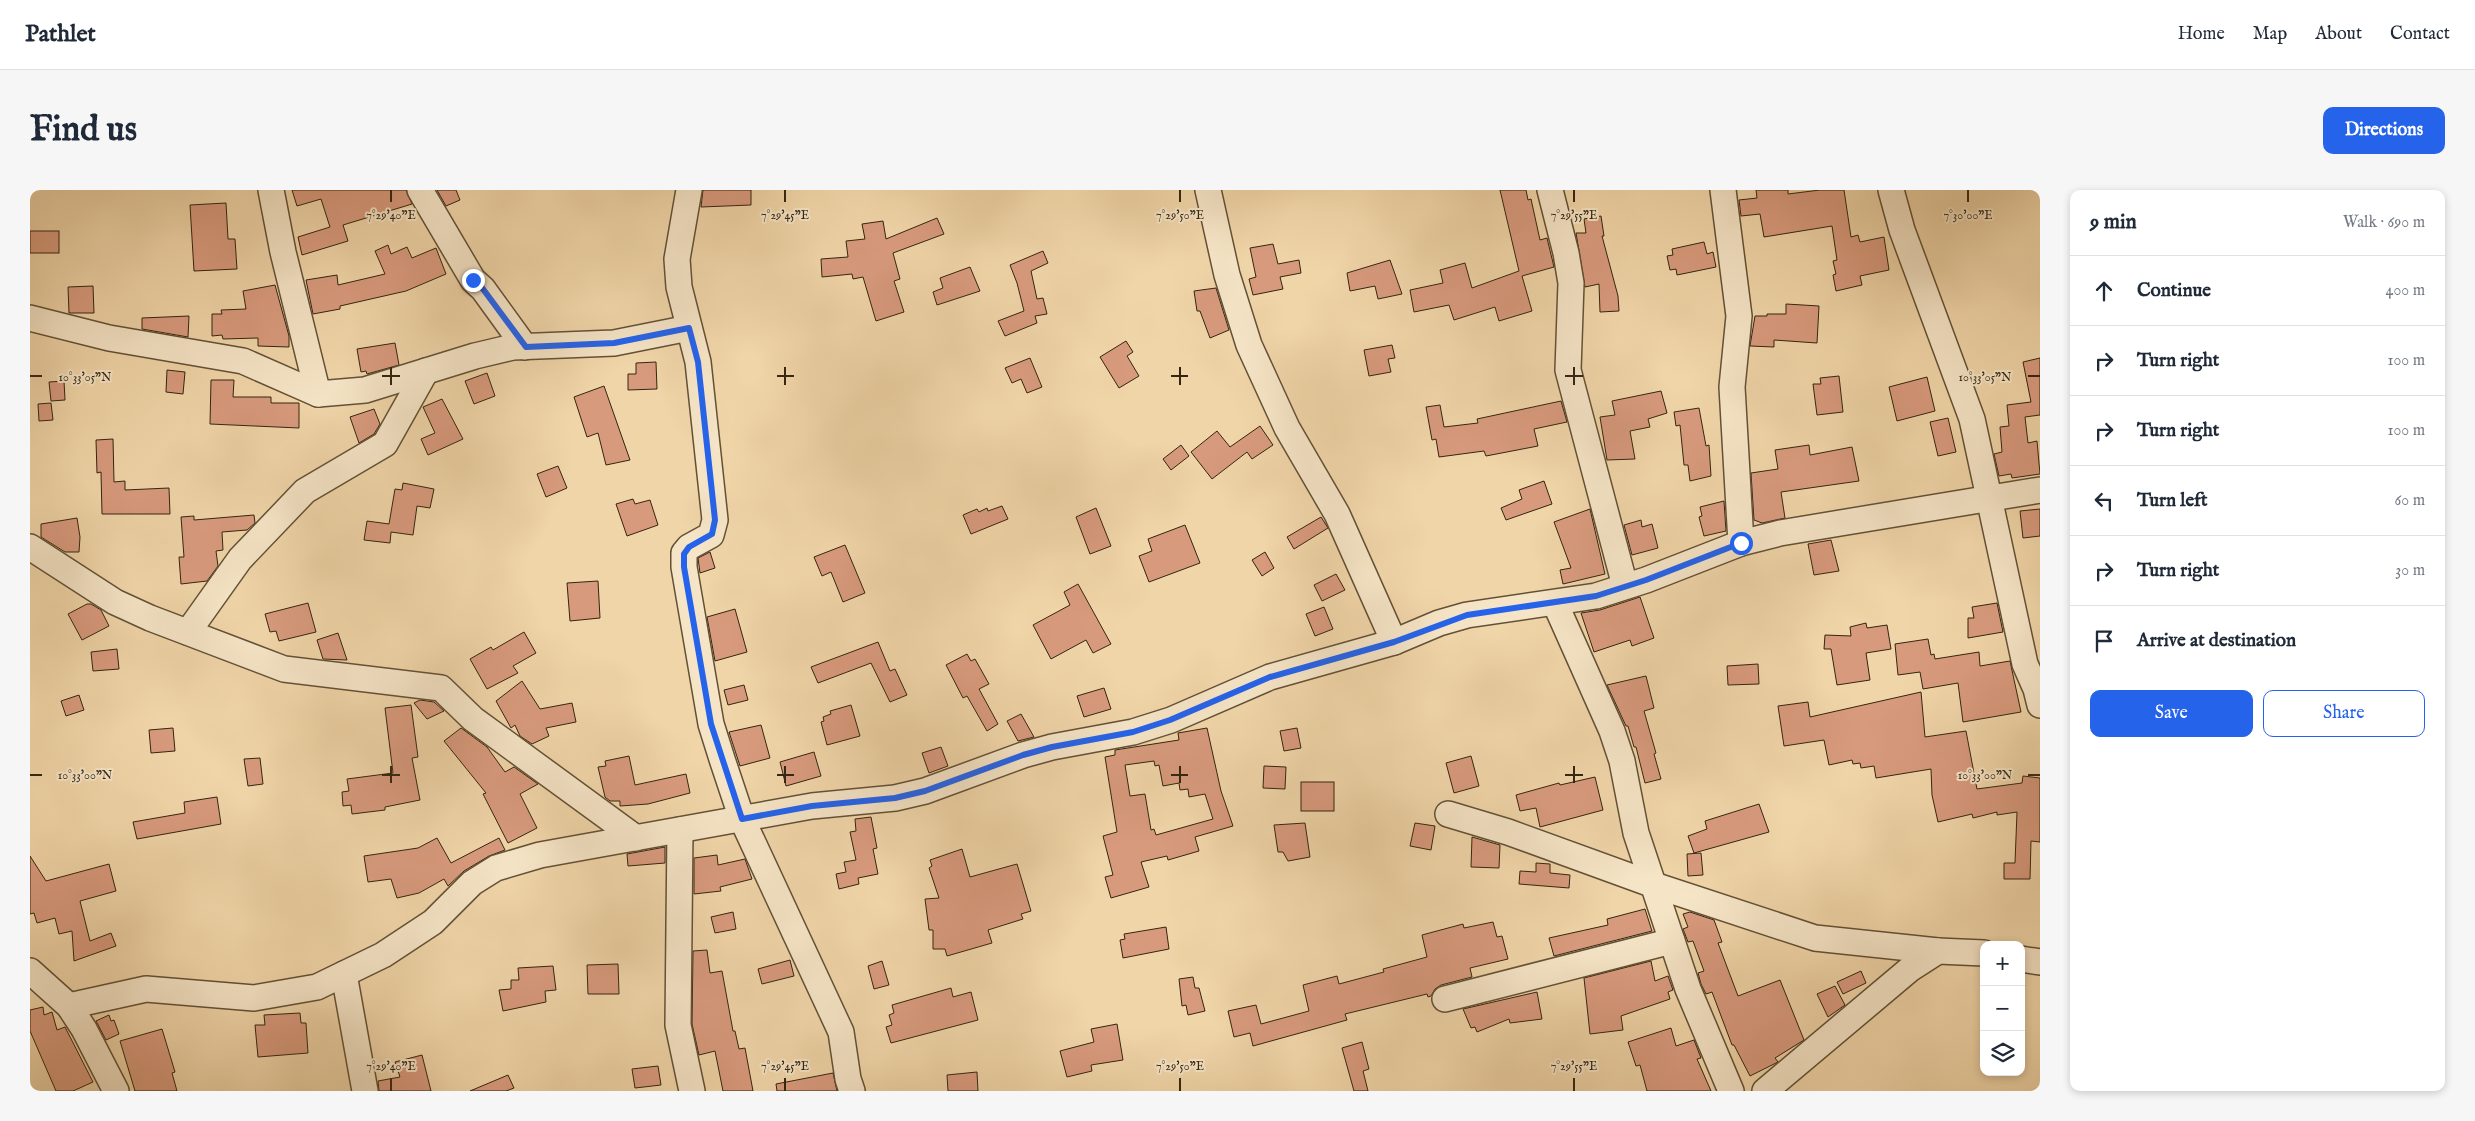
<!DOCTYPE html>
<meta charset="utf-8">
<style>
body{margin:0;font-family:"IM FELL English",serif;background:#f6f6f7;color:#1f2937}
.controls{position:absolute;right:15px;bottom:15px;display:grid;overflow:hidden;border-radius:10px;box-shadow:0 2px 8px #0003}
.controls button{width:45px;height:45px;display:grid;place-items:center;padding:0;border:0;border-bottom:1px solid #e0e1e3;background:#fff;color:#1f2937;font:25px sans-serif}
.stop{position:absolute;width:15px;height:15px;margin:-11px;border:4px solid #2563eb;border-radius:50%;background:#fff}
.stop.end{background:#2563eb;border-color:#fff;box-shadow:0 1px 5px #0008}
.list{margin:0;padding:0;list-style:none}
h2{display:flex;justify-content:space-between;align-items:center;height:65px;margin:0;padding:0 20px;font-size:21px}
h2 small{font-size:16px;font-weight:400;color:#747a83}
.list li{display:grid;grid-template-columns:32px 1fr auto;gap:15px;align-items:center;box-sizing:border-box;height:70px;padding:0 20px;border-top:1px solid #e0e1e3}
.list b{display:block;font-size:19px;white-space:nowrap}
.list em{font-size:16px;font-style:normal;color:#747a83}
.actions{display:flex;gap:10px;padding:15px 20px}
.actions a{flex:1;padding:11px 0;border:1px solid #2563eb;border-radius:10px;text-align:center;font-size:18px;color:#2563eb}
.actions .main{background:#2563eb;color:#fff}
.icon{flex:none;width:28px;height:28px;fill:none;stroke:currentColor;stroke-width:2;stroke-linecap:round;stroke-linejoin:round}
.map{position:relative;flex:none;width:2010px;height:901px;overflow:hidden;border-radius:10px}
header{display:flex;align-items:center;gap:30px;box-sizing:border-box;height:70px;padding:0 25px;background:#fff;border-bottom:1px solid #e0e1e3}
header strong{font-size:24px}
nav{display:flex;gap:28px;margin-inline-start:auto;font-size:18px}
.intro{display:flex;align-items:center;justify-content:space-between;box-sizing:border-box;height:120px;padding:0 30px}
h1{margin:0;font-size:35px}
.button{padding:12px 22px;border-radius:10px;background:#2563eb;color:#fff;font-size:18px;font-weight:700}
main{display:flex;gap:30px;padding:0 30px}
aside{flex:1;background:#fff;border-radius:10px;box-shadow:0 2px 8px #0003}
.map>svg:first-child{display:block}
</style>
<header>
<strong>Pathlet</strong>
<nav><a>Home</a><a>Map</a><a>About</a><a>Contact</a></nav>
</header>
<div class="intro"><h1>Find us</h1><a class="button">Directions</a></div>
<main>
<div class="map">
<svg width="2010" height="901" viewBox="0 0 2010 901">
<rect width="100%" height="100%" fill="#f0d5a8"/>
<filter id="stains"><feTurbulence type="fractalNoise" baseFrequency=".004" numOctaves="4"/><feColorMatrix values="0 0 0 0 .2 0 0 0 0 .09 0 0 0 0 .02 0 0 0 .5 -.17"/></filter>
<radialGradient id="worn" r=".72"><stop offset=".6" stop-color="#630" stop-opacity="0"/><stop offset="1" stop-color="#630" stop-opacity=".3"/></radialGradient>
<g fill="#d89a7d" stroke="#342510" fill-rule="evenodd">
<path d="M262 0H376L382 14 313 35 318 51 272 65 268 47 300 37 291 9 267 16Z"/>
<path d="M407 0H426L430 10 416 16Z"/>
<path d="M673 0H721V15L671 17Z"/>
<path d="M1470 0H1496L1498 10 1501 9 1510 50 1517 48 1524 77 1492 86 1502 121 1469 131 1465 117 1424 130 1419 115 1384 122 1380 100 1413 93 1410 80 1435 73 1442 98 1489 81Z"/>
<path d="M1726 0H1758V4L1790 0H1814L1821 47 1828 45 1830 52 1854 47 1859 80 1830 86 1832 95 1806 101 1803 85 1806 84 1803 71 1807 70 1802 36 1734 47 1730 24 1711 26 1709 10 1727 8Z"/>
<path d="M196 13 198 49H205L207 79 164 81 160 15Z"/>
<path d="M1571 26 1574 46H1572L1588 106 1589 121 1570 122 1569 94 1555 97 1546 43H1556L1554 29Z"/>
<path d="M907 28 914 44 863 63 870 89 864 91 874 122 846 131 833 87 823 89 822 84 792 87 791 69 818 67 816 51 835 49 832 34 853 31 856 49Z"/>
<rect x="0" y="41" width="29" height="22"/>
<path d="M1674 52 1677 64 1683 62 1686 77 1647 85 1646 79 1640 80 1637 66 1643 65 1642 59Z"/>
<path d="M1243 54 1248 74 1269 70 1271 83 1250 87 1253 99 1223 105 1219 89 1226 87 1220 58Z"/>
<path d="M358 55 361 64 377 57 382 68 406 58 416 84 376 101 310 116V119L283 124 276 90 307 85 308 95 355 84 345 61Z"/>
<path d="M1013 61 1018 73 1001 81 1007 109 1013 108 1017 124 1005 126 1007 133 975 146 968 131 994 121 987 93 980 75Z"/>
<path d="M1360 70 1372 104 1348 109 1345 96 1320 101 1317 83Z"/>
<path d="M940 77 950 101 907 115 903 102 913 98 910 88Z"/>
<path d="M245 95 259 146V157L228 156V148L193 149 192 145 182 146V124H192L191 120 216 119 213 101Z"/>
<path d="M63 96 64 123H39L38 97Z"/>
<path d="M1186 98 1199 140 1180 148 1170 121H1167L1164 101Z"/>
<path d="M1756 114 1789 116 1787 153 1744 150V157L1720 156 1725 126H1737V124H1756Z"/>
<path d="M159 126 158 147 112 139V128Z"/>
<path d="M1096 151 1103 162 1097 166 1109 186 1089 198 1070 167Z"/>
<path d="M365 153 369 175 337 184 336 181 331 182 327 159Z"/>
<path d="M1362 155 1365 168 1358 169 1361 182 1339 186 1334 160Z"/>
<path d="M1000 168 1012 197 997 203 991 189 982 193 975 178Z"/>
<path d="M2010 168V225L1995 227 1998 253 2007 251 2010 284 1982 288 1981 284 1969 286 1964 264 1972 262 1970 237 1979 236 1977 215 2001 212 1993 172Z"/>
<path d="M626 172 627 199 598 200V184H606V173Z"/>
<path d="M137 180 155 182 153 204 136 202Z"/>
<path d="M457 183 465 206 444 214 435 191Z"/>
<path d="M1809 186 1813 222 1787 225 1783 194H1791L1790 188Z"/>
<path d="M1897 187 1905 221 1867 231 1859 197Z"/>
<path d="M181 190H204L203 207H241V213H269V238L180 234Z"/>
<path d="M34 191 35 210 21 211 19 192Z"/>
<path d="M574 196 600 270 576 275 568 243 557 247 544 207Z"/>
<path d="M1631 201 1637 223 1618 229 1620 237 1600 241 1605 269 1577 270 1570 227 1585 225 1582 211Z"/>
<path d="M412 209 433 249 398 265 391 249 405 243 393 217Z"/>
<path d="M1531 211 1537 232 1504 239 1508 256 1456 266 1454 261 1409 267 1406 249 1402 250 1396 217 1410 215 1414 237 1448 233 1447 229Z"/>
<path d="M21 213 23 230 9 231 8 214Z"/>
<path d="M1669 218 1676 256 1679 255 1681 286 1660 291 1658 275H1654L1650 235 1646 236 1644 222Z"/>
<path d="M344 219 350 234 344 244 329 253 320 227Z"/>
<path d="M1918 228 1926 262 1908 266 1900 232Z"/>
<path d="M1230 236 1243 255 1222 269 1217 262 1182 289 1161 262 1187 241 1200 257Z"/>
<path d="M83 249 84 292 95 291V300L139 298 140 324H72L71 282 67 283 66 250Z"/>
<path d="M1151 255 1159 266 1141 280 1133 269Z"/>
<path d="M1779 255 1780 265 1822 257 1829 291 1751 302 1755 328 1732 333 1724 330 1721 283 1748 279 1745 260Z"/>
<path d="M528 276 537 298 516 307 507 284Z"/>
<path d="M1514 291 1522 314 1476 330 1471 318 1492 309 1489 300Z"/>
<path d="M373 293 404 299 400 318 387 316 383 345 361 342 360 353 334 350 337 331 359 334 365 299 372 300Z"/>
<path d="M603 309 605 314 620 310 628 335 597 346 586 314Z"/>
<path d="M1694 311 1696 341 1674 346 1669 327 1672 326 1670 317Z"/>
<path d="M972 316 978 329 941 344 933 325 947 319 949 322 957 318 958 321Z"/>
<path d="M1066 318 1081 356 1060 364 1046 327Z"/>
<path d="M1560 319 1575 384 1533 394 1530 380 1541 378 1524 332Z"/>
<path d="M2010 319V346L1993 348 1990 321Z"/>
<path d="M224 325 225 333 217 340 192 342 193 360 186 361 188 376 177 391 151 394 149 367H154L151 327 164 326V330Z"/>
<path d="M1291 327 1298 338 1264 359 1257 347Z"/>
<path d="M47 328 50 347 49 362H35L11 347V334Z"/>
<path d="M1611 330 1612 337 1622 334 1628 358 1602 365 1594 335Z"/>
<path d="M1155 335 1170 373 1119 392 1109 366 1122 361 1118 349Z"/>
<path d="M1801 350 1809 381 1784 385 1778 354Z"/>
<path d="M815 355 835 403 813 412 801 382 792 386 784 367Z"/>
<path d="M680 362 685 378 670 383 668 368Z"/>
<path d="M1235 362 1244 378 1232 386 1222 370Z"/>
<path d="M1306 384 1315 400 1292 411 1284 395Z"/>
<path d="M568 391 570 428 540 431 537 393Z"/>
<path d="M1048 394 1081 454 1063 463 1056 450 1021 469 1003 435 1040 415 1034 402Z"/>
<path d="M1610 407 1624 448 1602 456 1600 450 1564 462 1551 423 1570 420Z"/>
<path d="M278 413 286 442 249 451 246 441 240 442 235 424Z"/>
<path d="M1967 413 1973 442 1938 448V428H1944L1942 417Z"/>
<path d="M57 414H61L71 420 79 436 52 450 38 424Z"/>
<path d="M1294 417 1303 439 1285 446 1276 424Z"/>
<path d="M705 419 717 462 685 471 677 427Z"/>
<path d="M1836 433 1837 438 1857 435 1861 459 1836 463 1840 490 1807 495 1801 459H1794L1795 445 1821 446 1820 437Z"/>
<path d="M494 442 506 463 483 476 488 483 457 499 440 469 461 457 463 460Z"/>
<path d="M308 443 317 470 293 469 287 450Z"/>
<path d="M1898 449 1901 465 1904 464 1905 469 1949 462 1950 476 1980 471 1991 522 1933 532 1928 493 1893 499 1890 482 1868 485 1865 454Z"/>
<path d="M848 452 860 481 865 479 877 505 860 512 841 473 788 493 781 477Z"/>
<path d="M87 459 89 479 63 481 61 462Z"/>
<path d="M937 464 941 471 945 469 959 494 949 499 968 534 957 541 937 506 933 508 916 475Z"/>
<path d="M1728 474 1729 494 1698 495 1697 476Z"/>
<path d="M1616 486 1624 518 1614 521 1626 563 1624 564 1631 589 1615 593 1606 557H1604L1598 536H1596L1577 495Z"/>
<path d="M492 491 510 519 542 513 546 532 516 538 519 546 502 554 490 546 485 535 481 538 466 511Z"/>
<path d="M714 495 718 510 698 515 694 500Z"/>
<path d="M1074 498 1081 519 1054 527 1047 506Z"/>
<path d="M1891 502 1895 547 1936 541 1947 599 1992 593 1993 586 2010 588V652L2001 651 2000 689H1974V673H1985L1987 622 1967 625V622L1943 628 1942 624 1908 632 1902 605 1901 579 1846 588 1844 576 1831 578 1830 573 1823 574 1822 570 1799 575 1794 550 1754 556 1748 516 1778 512 1780 527Z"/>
<path d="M49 505 54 520 36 526 31 511Z"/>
<path d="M390 510 404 512 414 521 397 529 384 513Z"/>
<path d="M381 515 388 567 382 568 390 610 355 617V620L322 624 321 615 313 616 312 602 319 601 317 589 363 583 355 518Z"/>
<path d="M821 515 830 546 797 555 791 532 794 531 793 527 801 524 800 521Z"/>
<path d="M991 524 1004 547 988 551 977 531Z"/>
<path d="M731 535 740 568 710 576 699 542Z"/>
<path d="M143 538 145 561 121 563 119 540Z"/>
<path d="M431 538 457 557 475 582 484 577 508 594 490 604 507 638 478 653 453 604 456 603 414 551Z"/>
<path d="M1177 538 1191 601 1203 636 1165 647 1169 661 1138 670 1137 666 1111 672 1119 697 1081 708 1075 687 1083 685 1073 646 1087 642 1075 567 1085 565V560L1149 550 1148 543ZM1124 571 1125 576 1129 575 1133 596 1149 593 1150 600 1158 599 1159 607 1175 604 1183 629 1126 645 1124 639 1121 640 1115 604 1100 606 1095 575Z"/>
<path d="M1267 538 1271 558 1254 561 1250 541Z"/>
<path d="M911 557 918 576 899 583 892 563Z"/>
<path d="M784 562 791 586 756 596 750 572Z"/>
<path d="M599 566 605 595 656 584 660 603 618 614 590 616V611H580L575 607 568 577 576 576 575 571Z"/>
<path d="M1441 566 1449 596 1424 603 1416 573Z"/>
<path d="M230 568 233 594 218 596 214 569Z"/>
<path d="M1234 576 1256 577 1255 599 1233 598Z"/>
<path d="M1565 587 1573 620 1510 637 1506 618 1490 621 1486 605 1529 593 1530 595Z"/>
<rect x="1271" y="592" width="33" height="29"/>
<path d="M187 607 191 634 107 649 103 632 155 623 154 612Z"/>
<path d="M1729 614 1739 642 1664 663 1658 646 1677 639 1675 631Z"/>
<path d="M841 627 847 658 843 659 848 684 828 688 829 694 809 699 806 684 816 682 814 672 826 670 820 642 826 641 825 629Z"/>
<path d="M1275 633 1280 667 1258 671 1253 662H1248L1244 635Z"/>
<path d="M1385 633 1405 636 1401 660 1380 656Z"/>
<path d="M1442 647 1470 655 1469 678 1441 677Z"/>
<path d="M407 648 421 673 469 648 475 660 459 666 434 681 418 696 414 689 389 703 367 708 361 689 338 692 334 666 388 658Z"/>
<path d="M635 657V673L598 676 597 664Z"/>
<path d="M932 659 940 687 987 674 1001 721 991 724 993 729 958 740 962 753 917 766 915 759H903V740H899L895 709 909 708 899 678 902 676 900 670Z"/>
<path d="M1671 663 1673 685 1658 686 1657 664Z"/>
<path d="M687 665 688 675 715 669 722 689 690 697 691 701 664 704V668Z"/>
<path d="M0 666 16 691 79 674 86 701 50 711 60 751 81 743 86 756 44 771 42 741 29 744 25 728 7 733 4 723 0 724Z"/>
<path d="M1506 673 1520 674V683L1540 685 1539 698 1489 694 1490 681 1506 682Z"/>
<path d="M1615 719 1622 741 1524 766 1519 748 1578 735 1577 729Z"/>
<path d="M703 722 706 739 685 743 681 727Z"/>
<path d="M1660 722 1684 730 1692 752 1688 753 1708 806 1750 790 1774 850 1745 868 1748 872 1720 886 1704 855H1702L1682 802 1676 804 1671 794 1668 783 1674 781 1663 751 1658 752 1653 739 1658 737 1653 724Z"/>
<path d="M1463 732 1467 747 1472 746 1478 769 1440 778 1442 787 1411 795 1405 799 1401 806 1398 807 1397 804 1315 824 1317 830 1223 856 1220 843 1204 847 1198 821 1226 815 1231 834 1279 821 1273 795 1307 786 1309 794 1354 782 1353 779 1397 767 1392 745 1433 734 1434 738Z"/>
<path d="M1136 737 1139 759 1093 768 1090 750 1095 749 1094 744Z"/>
<path d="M677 760 680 783 692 781 703 841H705L709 859 715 858 723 901H693L685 861 669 865 662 834 663 761Z"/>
<path d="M760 770 764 786 732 794 728 779Z"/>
<path d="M852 771 859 795 844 799 838 776Z"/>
<path d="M1621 771 1625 791 1638 786 1643 800 1638 802 1640 809 1591 826 1593 840 1560 844 1554 788Z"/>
<path d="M588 774 589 804H558L557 775Z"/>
<path d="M523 776 526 800 515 801 516 812 473 821 469 800 481 799V790H489L488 778Z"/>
<path d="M1831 781 1836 793 1813 804 1807 792Z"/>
<path d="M1163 787 1165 798H1169L1175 821 1158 825 1156 815 1152 816 1149 789Z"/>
<path d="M1805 796 1815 815 1798 827 1787 804Z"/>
<path d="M921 798 923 807 941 802 948 830 861 853 856 837 862 835 859 825 864 823 862 815Z"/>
<path d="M1507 802 1512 829 1480 833 1479 829 1447 842 1445 837 1441 838 1433 819Z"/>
<path d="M13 817 14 825 22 822 27 840 35 837 63 892 43 901H26L0 841V820Z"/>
<path d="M270 823 271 833H276L278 863 228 867 225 835H235L234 825Z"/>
<path d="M79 825 81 831 84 830 89 844 76 850 66 831Z"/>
<path d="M1087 834 1093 870 1061 875 1062 881 1037 887 1030 861 1064 852 1061 839Z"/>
<path d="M1641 838 1646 856 1664 850 1671 868 1667 869 1681 901H1617L1610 875 1606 876 1598 852Z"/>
<path d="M132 839 145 882 142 883 147 901H105L90 851Z"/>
<path d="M1332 852 1339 879 1333 881 1338 901H1324L1312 858Z"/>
<path d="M392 865 401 901H349L348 891 370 887 365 872Z"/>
<path d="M628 876 631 895 605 898 602 879Z"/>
<path d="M947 882 948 901H918L917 885Z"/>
<path d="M803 883 807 901H747L746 894Z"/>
<path d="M478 885 484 898 476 901H440Z"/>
</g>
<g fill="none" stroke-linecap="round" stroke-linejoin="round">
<g stroke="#635136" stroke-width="28">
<g id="minor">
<path d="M241 0 253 62 288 204"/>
<path d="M390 0 443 90 453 99 495 157"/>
<path d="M659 0 647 69 649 97 668 172 685 330 681 345 659 357 654 363V377L681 534 692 569 712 629 811 842 818 889 822 901"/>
<path d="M1178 0 1197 85 1219 155 1257 238 1307 324 1364 452"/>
<path d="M1520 0 1536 63 1541 93 1538 180 1595 396"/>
<path d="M1693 0 1709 126 1702 197 1711 353"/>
<path d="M1861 0 1872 40 1942 229 1995 474 2006 499 2010 515"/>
<path d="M0 128 79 148 213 171 288 204 335 200 445 166 483 157 584 153 659 138"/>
<path d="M0 357 85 412 120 428 254 479 411 498 443 529 606 648"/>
<path d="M1525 413 1582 541 1592 571 1606 643 1658 799 1701 901"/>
<path d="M158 442 210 369 275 301 355 254 396 181"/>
<path d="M1418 624 1478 642 1624 695 1785 748 1908 761"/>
<path d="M650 640 648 835 662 901"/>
<path d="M1991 769 2010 772"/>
<path d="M0 781 39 816 54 839 86 901"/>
<path d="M314 784 335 901"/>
<path d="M1415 809 1642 751"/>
<path d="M39 816 116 799 224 808 287 797 353 765 403 732 442 693 466 678 510 665 782 616 865 608 895 601 993 565 1022 557 1103 542 1141 530 1240 487 1364 452 1409 433 1437 425 1566 406 1616 390 1711 353 1750 343 2010 300"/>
<path d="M1735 901 1880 779 1908 761 1954 763"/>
</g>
</g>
<use href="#minor" stroke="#f5e4c6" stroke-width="25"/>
</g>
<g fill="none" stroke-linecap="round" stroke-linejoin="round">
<path stroke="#2563eb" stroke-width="6" d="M443 90 453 99 496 157 584 153 659 138 668 172 685 330 682 344 659 357 654 364V377L681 534 712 629 782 616 865 608 895 601 993 565 1022 557 1103 542 1140 530 1240 487 1364 452 1437 425 1566 406 1616 390 1711 353"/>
</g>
<path fill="none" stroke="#342510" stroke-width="2" d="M361 0V12M755 0V12M1150 0V12M1544 0V12M1938 0V12M361 177V195M755 177V195M1150 177V195M1544 177V195M0 186H12M352 186H370M747 186H764M1141 186H1158M1535 186H1553M1998 186H2010M361 576V593M755 576V593M1150 576V593M1544 576V593M0 585H12M352 585H370M747 585H764M1141 585H1158M1535 585H1553M1998 585H2010M361 888V901M755 888V901M1150 888V901M1544 888V901"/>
<g font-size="12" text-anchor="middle" fill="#342510" stroke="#f5e4c6" stroke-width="4" stroke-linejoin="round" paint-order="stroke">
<text x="361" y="29">7°29'40"E</text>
<text x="755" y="29">7°29'45"E</text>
<text x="1150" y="29">7°29'50"E</text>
<text x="1544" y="29">7°29'55"E</text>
<text x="1938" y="29">7°30'00"E</text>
<text x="55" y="191">10°33'05"N</text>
<text x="1955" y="191">10°33'05"N</text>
<text x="55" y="589">10°33'00"N</text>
<text x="1955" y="589">10°33'00"N</text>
<text x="361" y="880">7°29'40"E</text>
<text x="755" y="880">7°29'45"E</text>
<text x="1150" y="880">7°29'50"E</text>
<text x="1544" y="880">7°29'55"E</text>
</g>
<rect width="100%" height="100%" filter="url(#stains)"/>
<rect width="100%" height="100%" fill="url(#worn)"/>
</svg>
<div class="controls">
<button>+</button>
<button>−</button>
<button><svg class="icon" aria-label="layers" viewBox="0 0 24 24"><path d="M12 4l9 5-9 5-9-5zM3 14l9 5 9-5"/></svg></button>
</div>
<div class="stop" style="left:1711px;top:353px"></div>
<div class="stop end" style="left:443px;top:90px"></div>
</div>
<aside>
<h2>9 min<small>Walk · 690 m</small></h2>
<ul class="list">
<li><svg class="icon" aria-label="ahead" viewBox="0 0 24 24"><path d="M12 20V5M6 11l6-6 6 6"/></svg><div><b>Continue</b></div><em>400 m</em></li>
<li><svg class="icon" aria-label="right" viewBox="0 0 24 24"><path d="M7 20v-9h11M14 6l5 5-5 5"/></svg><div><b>Turn right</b></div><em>100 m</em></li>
<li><svg class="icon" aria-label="right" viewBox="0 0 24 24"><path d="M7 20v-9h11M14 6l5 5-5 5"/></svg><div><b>Turn right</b></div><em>100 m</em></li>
<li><svg class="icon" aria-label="left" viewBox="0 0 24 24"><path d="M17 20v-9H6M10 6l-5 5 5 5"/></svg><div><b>Turn left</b></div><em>60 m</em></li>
<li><svg class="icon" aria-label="right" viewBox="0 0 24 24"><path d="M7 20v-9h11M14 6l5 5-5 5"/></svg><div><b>Turn right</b></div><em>30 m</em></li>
<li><svg class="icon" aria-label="arrive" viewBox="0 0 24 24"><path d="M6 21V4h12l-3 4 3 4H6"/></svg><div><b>Arrive at destination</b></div></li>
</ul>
<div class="actions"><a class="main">Save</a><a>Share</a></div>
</aside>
</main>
